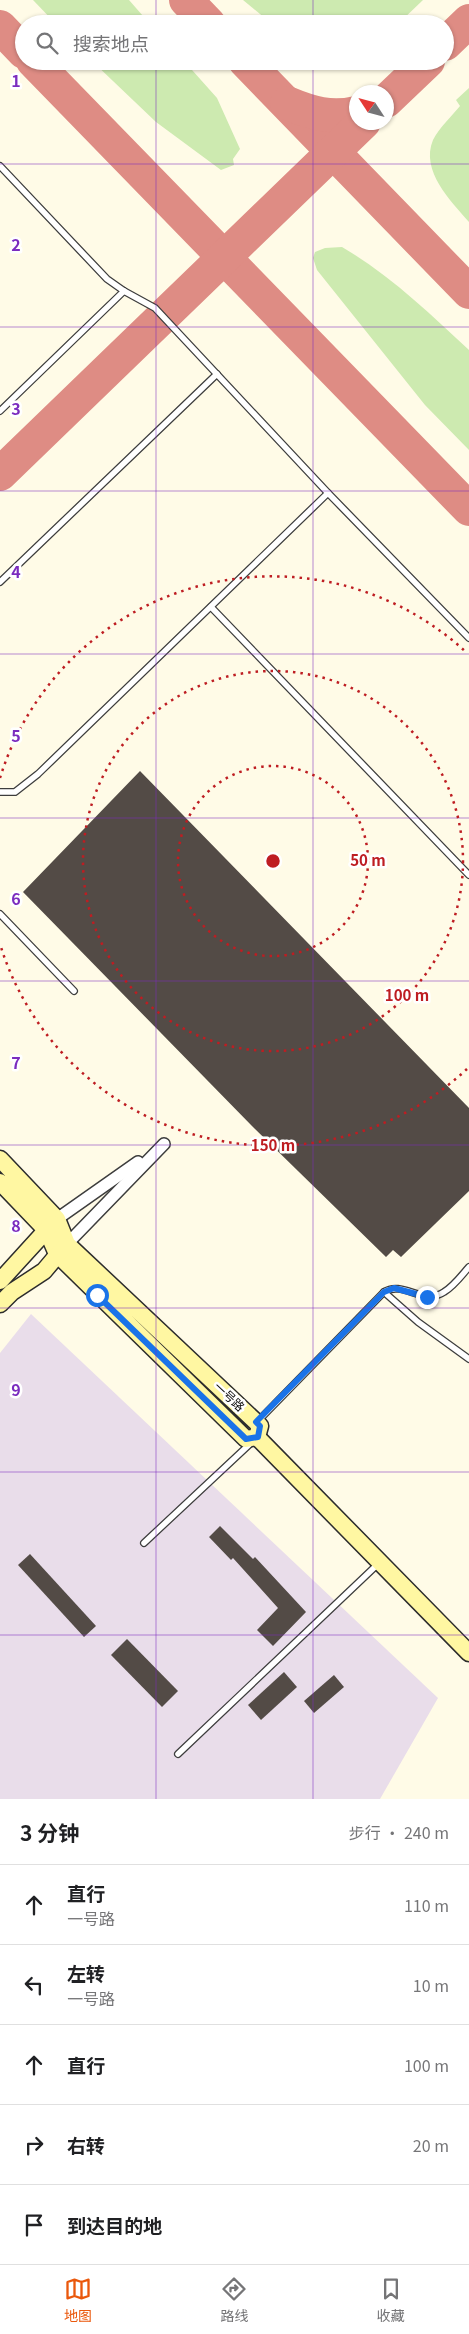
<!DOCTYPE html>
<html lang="zh">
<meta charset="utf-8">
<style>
body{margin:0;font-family:Georgia,"Noto Sans SC",serif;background:#f2f2f2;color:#202124}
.compass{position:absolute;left:349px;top:85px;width:45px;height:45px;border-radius:50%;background:#fff;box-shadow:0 1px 4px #0004;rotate:306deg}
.stop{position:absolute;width:15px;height:15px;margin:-11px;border:4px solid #1a73e8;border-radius:50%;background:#fff}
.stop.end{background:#1a73e8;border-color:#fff;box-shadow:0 1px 5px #0008}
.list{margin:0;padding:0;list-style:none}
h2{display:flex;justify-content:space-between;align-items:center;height:65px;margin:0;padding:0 20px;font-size:21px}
h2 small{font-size:16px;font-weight:400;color:#757577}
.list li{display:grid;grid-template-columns:32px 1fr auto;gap:15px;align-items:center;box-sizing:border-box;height:80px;padding:0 20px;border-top:1px solid #e0e0e0}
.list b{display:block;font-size:19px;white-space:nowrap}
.list p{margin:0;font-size:16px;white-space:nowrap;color:#757577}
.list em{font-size:16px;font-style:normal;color:#757577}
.icon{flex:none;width:28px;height:28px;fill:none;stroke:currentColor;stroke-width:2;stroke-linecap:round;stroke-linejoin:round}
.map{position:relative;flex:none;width:469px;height:1799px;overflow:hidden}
.search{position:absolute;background:#fff;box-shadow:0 1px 4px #0004;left:15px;right:15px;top:15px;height:55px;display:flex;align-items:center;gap:12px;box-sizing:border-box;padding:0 18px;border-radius:28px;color:#757577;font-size:19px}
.sheet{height:465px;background:#fff}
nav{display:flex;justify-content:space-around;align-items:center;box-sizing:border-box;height:70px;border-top:1px solid #e0e0e0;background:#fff;font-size:14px;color:#757577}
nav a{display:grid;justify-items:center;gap:2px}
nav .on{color:#ea580c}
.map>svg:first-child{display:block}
</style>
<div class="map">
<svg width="469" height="1799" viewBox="0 0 469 1799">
<rect width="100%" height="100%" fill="#fffbe7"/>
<path fill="#e9ddea" d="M31 1314 438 1698 380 1799H0V1353Z"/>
<g fill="#cdeab0">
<path d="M33 0H129L150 24H56Z"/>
<path d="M243 0H423L398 24H272Z"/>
<path d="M92 61H184L217 98 240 149 233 159 234 165 221 170 156 122Z"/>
<path d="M469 88V222C451 201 420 171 433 140 439 128 452 116 460 106L456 100Z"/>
<path d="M342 247C390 275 429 313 469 350V450L425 405 317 270 313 258 315 252 325 248Z"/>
</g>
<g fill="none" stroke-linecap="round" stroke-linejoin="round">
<g stroke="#de8c84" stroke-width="34">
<path d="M186 0 209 24"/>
<path d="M0 27 24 52"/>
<path d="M445 44 469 21"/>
<path d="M33 61 469 509"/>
<path d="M245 61 469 292"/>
<path d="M386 101 428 61"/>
<path d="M287 103C311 113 331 119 356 113"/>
<path d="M0 474 364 122"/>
</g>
</g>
<g fill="#534b46">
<path d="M140 771 469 1108V1191L401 1257 393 1250 386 1257 252 1126 23 892Z"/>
<path d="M220 1526 253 1559 255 1557 306 1612 273 1646 257 1630 278 1608 233 1558 231 1560 209 1537Z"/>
<path d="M30 1554 96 1626 84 1637 18 1565Z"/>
<path d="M127 1639 178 1691 162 1707 111 1655Z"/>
<path d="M284 1672 297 1687 261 1720 248 1705Z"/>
<path d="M334 1675 344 1687 314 1713 304 1701Z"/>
</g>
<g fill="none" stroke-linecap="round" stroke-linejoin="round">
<g stroke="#3d3d3d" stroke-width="8">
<g id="lane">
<path d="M0 166 107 279 124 291 155 308 328 493 469 638"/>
<path d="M0 411 124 291"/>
<path d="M0 582 217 374"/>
<path d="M211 607 469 875"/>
<path d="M0 792H15L38 774 328 493"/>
<path d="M0 914 74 991"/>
<path d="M384 1292 418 1322 469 1359"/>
<path d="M258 1421 384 1292C403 1280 423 1306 444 1292 454 1286 461 1276 469 1267"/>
<path d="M144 1543 252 1442"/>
<path d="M178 1754 378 1564"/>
</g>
</g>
<g stroke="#3d3d3d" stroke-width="14">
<g id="street">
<path d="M57 1219 138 1162"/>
<path d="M67 1244 164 1144"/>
</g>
</g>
<g stroke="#2c2c2c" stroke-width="19">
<g id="secondary">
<path d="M0 1159 57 1219 67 1244 256 1422 260 1426 257 1437 246 1439 57 1254 47 1231 0 1182"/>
<path d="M0 1281 52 1224"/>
<path d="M0 1304 12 1292 44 1271 65 1246"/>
<path d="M257 1437 469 1653"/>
</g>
</g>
<use href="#lane" stroke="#fff" stroke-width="5.5"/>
<use href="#street" stroke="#fff" stroke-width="11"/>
<use href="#secondary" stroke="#fff7a2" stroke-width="16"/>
</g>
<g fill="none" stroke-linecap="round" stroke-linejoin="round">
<path stroke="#1a73e8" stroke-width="6" d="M97 1295 246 1439 258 1437 260 1426 256 1422 384 1292 394 1288 427 1297"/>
</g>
<path fill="none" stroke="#7b2cbf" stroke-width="1" stroke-opacity="0.55" d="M156 0V24M313 0V24M156 61V1799M313 61V1799M0 164H469M0 327H469M0 491H469M0 654H469M0 818H469M0 981H469M0 1145H469M0 1308H469M0 1472H469M0 1635H469"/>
<g fill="none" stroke="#be1d22" stroke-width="2.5" stroke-dasharray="2.5 5">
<circle cx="273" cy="861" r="95"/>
<circle cx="273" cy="861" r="190"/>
<path d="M467 1069A285 285 0 0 1 0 944M0 778A285 285 0 0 1 467 653"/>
</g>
<g text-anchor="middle" stroke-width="5" stroke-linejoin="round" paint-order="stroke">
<g font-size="12" fill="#0a0a0a" stroke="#fff">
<text transform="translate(229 1397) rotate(43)" y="4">一号路</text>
</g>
</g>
<g font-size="16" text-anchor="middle" font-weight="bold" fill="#7b2cbf" stroke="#fff" stroke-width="5" stroke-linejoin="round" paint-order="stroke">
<text x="16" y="87">1</text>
<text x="16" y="251">2</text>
<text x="16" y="415">3</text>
<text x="16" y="578">4</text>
<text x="16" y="742">5</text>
<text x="16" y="905">6</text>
<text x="16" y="1069">7</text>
<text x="16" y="1232">8</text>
<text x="16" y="1396">9</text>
</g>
<circle cx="273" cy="861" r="8" fill="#be1d22" stroke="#fff" stroke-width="2.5"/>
<g font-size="15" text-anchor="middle" font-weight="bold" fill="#be1d22" stroke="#fff" stroke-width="5" stroke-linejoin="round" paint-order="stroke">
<text x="368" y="866">50 m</text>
<text x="407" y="1001">100 m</text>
<text x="273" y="1151">150 m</text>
</g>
</svg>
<svg class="compass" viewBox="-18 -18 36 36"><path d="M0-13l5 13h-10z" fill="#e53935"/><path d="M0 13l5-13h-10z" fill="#757577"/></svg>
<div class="stop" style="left:97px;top:1295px"></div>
<div class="stop end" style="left:427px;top:1297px"></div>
<div class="search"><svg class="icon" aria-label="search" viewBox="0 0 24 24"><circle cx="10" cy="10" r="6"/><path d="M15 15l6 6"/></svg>搜索地点</div>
</div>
<section class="sheet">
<h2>3 分钟<small>步行 · 240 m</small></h2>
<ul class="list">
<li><svg class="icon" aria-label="ahead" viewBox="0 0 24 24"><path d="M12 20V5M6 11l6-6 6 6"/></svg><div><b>直行</b><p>一号路</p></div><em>110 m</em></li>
<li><svg class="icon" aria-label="left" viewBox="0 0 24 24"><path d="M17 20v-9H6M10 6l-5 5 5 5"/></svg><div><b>左转</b><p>一号路</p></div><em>10 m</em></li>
<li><svg class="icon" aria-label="ahead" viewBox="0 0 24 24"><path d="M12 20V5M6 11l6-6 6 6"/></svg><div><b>直行</b></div><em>100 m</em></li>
<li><svg class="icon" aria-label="right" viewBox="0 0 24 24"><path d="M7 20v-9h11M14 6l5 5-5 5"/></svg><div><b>右转</b></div><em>20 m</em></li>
<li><svg class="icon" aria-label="arrive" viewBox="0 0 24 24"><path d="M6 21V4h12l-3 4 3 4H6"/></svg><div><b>到达目的地</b></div></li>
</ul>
</section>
<nav>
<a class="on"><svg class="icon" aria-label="map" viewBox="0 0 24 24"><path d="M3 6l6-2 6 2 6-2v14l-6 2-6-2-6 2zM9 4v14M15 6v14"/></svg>地图</a>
<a><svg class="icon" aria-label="directions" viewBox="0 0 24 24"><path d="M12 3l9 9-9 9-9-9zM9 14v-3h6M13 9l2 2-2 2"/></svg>路线</a>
<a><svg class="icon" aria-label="saved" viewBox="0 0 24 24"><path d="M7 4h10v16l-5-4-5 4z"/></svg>收藏</a>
</nav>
